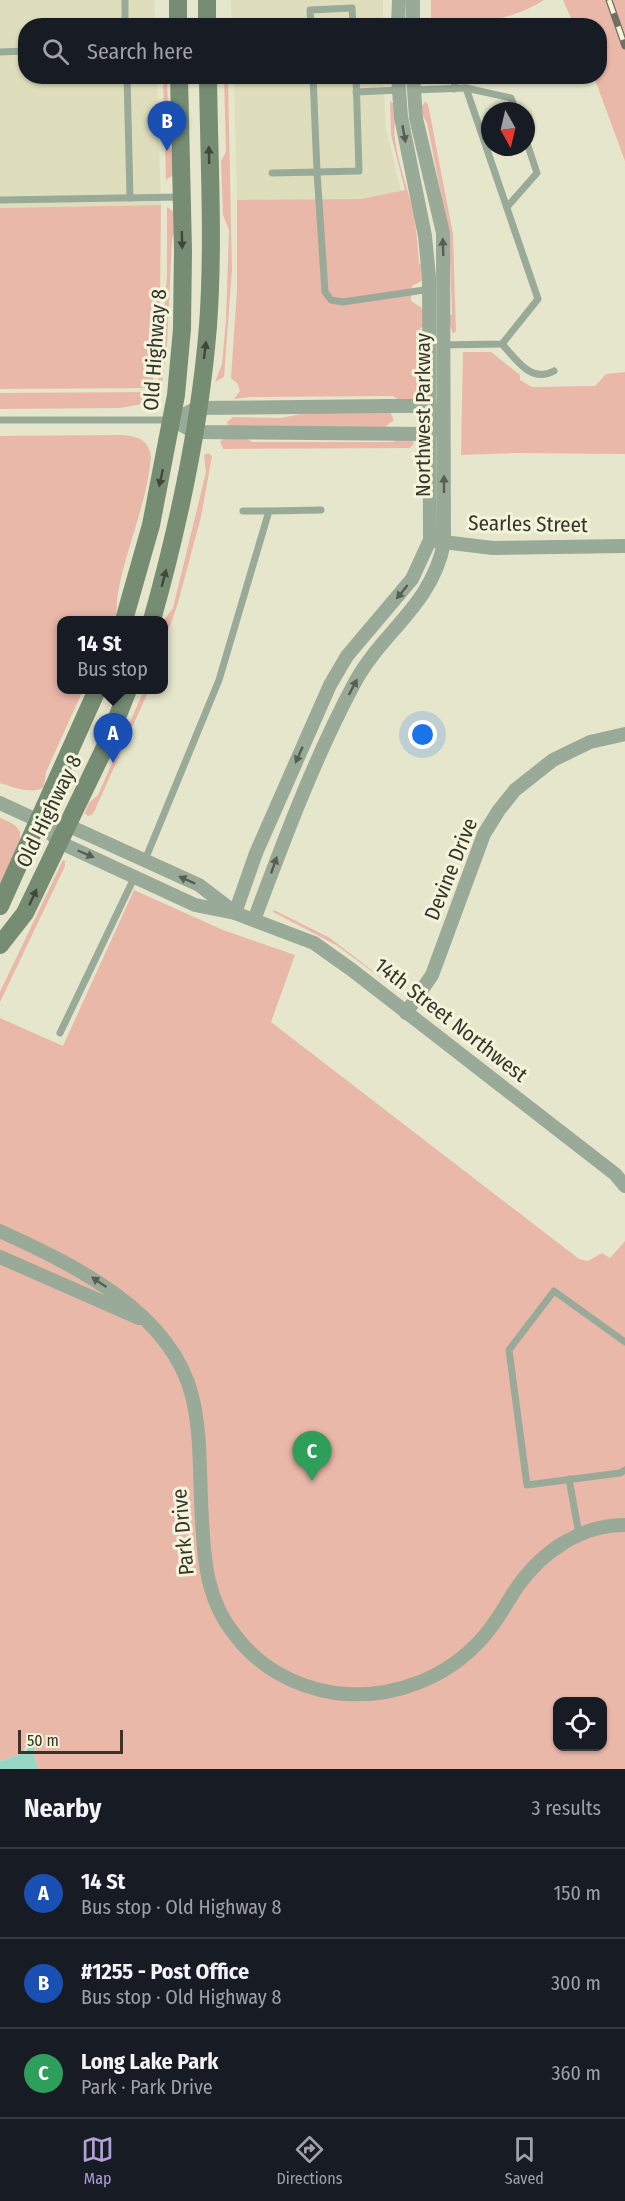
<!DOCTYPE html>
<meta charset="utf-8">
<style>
body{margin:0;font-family:"Fira Sans Condensed",sans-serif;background:#20242c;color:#f1f3f6}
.controls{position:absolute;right:18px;bottom:18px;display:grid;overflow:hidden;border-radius:12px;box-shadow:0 2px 4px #0004}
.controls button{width:54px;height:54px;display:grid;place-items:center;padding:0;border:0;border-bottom:2px solid #363941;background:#171b24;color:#f1f3f6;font:30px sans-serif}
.compass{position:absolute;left:481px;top:102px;width:54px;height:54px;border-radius:50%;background:#171b24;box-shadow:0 2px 4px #0004;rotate:172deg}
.scale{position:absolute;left:18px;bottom:15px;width:105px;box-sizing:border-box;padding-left:6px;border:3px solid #35352b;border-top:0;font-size:16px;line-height:21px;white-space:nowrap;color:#35352b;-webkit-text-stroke:4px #f3f4da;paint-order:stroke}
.you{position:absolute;left:423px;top:735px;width:21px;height:21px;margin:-15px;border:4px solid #fff;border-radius:50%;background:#1a73e8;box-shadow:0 0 0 9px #1a73e833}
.badge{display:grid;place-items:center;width:39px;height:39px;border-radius:50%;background:#b19fd7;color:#fff;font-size:20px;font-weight:700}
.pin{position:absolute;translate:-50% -50px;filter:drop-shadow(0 2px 3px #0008)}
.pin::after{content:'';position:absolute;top:32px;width:21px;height:18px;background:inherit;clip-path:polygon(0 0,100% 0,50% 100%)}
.popup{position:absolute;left:57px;top:616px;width:111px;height:78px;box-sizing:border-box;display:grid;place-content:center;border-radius:12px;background:#171b24;filter:drop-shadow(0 2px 4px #0005);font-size:20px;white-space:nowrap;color:#9ea1a6}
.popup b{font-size:22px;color:#f1f3f6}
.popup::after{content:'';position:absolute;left:50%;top:100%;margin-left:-12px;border:12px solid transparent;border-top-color:#171b24}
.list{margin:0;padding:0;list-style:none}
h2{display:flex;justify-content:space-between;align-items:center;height:78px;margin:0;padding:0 24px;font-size:26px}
h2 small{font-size:20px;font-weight:400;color:#9ea1a6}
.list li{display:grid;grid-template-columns:39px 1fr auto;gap:18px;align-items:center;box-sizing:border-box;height:90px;padding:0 24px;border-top:2px solid #363941}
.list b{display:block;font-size:22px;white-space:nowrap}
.list p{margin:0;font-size:20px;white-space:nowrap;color:#9ea1a6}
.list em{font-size:20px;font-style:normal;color:#9ea1a6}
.icon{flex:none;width:33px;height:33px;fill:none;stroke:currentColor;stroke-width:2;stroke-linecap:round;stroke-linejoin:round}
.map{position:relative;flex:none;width:625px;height:1769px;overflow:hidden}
.search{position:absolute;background:#171b24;box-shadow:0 2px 4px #0004;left:18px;right:18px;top:18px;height:66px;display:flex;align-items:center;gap:15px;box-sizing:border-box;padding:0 21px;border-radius:24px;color:#9ea1a6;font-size:22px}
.sheet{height:348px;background:#171b24}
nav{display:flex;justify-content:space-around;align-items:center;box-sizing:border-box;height:84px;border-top:2px solid #363941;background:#171b24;font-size:16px;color:#9ea1a6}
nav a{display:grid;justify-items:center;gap:3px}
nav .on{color:#b19fd7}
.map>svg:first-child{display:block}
</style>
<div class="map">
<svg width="625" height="1769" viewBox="0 0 625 1769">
<rect width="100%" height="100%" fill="#e6e6cd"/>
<g fill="#dedebd">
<path d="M0 0H154L155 25 26 26V76L157 77 161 205 0 208Z"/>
<path d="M231 0H383V25H232Z"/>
<path d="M234 77H383L386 128 401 191 361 199 237 200Z"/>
</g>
<g fill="#eab8a9" fill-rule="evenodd">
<path d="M431 0H544C511 21 469 26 431 26Z"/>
<path d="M563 0H625V161L594 77 600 76V26L574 25Z"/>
<path d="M163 77H167L169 143 174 156 173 175 166 180Z"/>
<path d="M228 77 232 270 224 377 215 382 222 364 226 320 229 230 223 215 221 161 226 152 224 77Z"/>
<path d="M390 101 394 104 397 118C387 134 409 191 413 211 416 228 418 245 419 263L423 266V280L412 286 411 301 422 308 424 325 420 329V369L423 372V391C415 401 402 404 393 396L250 397 234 399 240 391 237 383 231 378 237 290V200L361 199 405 190 391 135Z"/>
<path d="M425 102 428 104 453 234 456 331 453 334 448 319 452 314 449 234 427 123C423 115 418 110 425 102Z"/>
<path d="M161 205 160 303 152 388 0 389V208Z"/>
<path d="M167 207 174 212 176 228 172 239 167 345 162 385H158L167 276Z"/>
<path d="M463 352H491L520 375V380L532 387 595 386 606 374 625 372V454L515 453 461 455Z"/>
<path d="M152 392 148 403 120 408 0 409V393Z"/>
<path d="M311 412H390L394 420 385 427 228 426 227 422 233 417 281 418Z"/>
<path d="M121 435C137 436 149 439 151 457 147 504 126 547 118 593 116 603 118 611 114 620H62V690H83L46 772 44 787C33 795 12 787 0 783V436Z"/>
<path d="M246 438 252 442H393L397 438H412L414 443 410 448 223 449 220 442 223 439Z"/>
<path d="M208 453 212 456 201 517 177 606 164 643V620L173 608 206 472 204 455Z"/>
<path d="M144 690H149L93 814 88 816 85 813 89 803 98 795Z"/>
<path d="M0 818C7 821 16 823 20 832 23 841 5 876 0 887Z"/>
<path d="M63 860 65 861V866L0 1002V992Z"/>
<path d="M134 890 223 930 295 955 271 1022 579 1259 588 1261 602 1253 610 1258 625 1241V1769H38L33 1753 36 1749 27 1744 23 1753 0 1761V1018L63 1046ZM558 1702H602V1746H558Z"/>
<path d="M274 910 330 938 400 992 336 945 273 912Z"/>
</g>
<path fill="#97d7c6" d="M31 1740 37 1744 33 1753 38 1769H0V1761L26 1752Z"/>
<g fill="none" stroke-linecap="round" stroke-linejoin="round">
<g stroke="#9aaa98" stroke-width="7">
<path d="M125 0V26"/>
<path d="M311 26 310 10 352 8 353 26"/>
<path d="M0 52 26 51"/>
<path d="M127 76 130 198"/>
<path d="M313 76 317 172 359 171 356 76"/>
<path d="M466 88 511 98 516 111"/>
<path d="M454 89 456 76"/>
<path d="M414 90 466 88 538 299 502 344 441 345"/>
<path d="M356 92 400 90"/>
<path d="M272 173 317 172 325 292 331 300 343 302 431 289"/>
<path d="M0 200 181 197"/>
<path d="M507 207 537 173 526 140"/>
<path d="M502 344C516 359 531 384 554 371"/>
<path d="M0 420H168"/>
<path d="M243 511H269"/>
<path d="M145 860 219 680 269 511 321 510"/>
<path d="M60 1033 135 876"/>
<path d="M625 1342 554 1291 509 1350 527 1485 620 1473 625 1470"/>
<path d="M569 1479 579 1534"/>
</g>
<g stroke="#9aaa98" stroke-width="14">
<path d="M413 0V26"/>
<path d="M398 26 399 0"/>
<path d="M391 406H429L443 421 429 434 194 432 173 420 197 408Z"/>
<path d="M435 541 493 548 625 546"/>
<path d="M0 803 39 821 67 825 199 885 233 911"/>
<path d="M39 821 59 842 195 905 235 913 314 943 352 970 615 1174 625 1186"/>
<path d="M235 913 256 853 330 685 347 656 412 579 430 540 429 277 425 236 401 117 398 76"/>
<path d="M254 920C284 840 314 759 354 684 382 631 431 607 444 543L443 233 416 118 413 76"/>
<path d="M406 1013 432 975 484 834 499 810 515 790 553 760 590 742 625 734"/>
<path d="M0 1231C72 1264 171 1311 192 1396 202 1435 199 1479 202 1519 204 1561 207 1601 235 1635 259 1667 295 1687 335 1693 391 1700 448 1679 485 1635 498 1620 507 1602 518 1586 543 1551 581 1525 625 1525"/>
<path d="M0 1257 139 1318"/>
</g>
<g stroke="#768d73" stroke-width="18">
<path d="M178 0V26"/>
<path d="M207 0V26"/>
<path d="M124 620 151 525 176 395 182 329 183 251 179 76"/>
<path d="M152 620C179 524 200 426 208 326 214 243 209 160 208 76"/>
<path d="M0 906 97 690"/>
<path d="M0 945 25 913 106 745 128 690"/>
</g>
<g stroke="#707061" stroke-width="7">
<path id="rail" d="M609 0 625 46"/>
</g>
<use href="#rail" stroke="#f3f4da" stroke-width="4.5" stroke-dasharray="14" stroke-linecap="butt"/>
</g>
<defs><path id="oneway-solid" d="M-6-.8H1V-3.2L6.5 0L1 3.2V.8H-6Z" transform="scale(1.5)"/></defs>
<g fill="#585e51">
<use href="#oneway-solid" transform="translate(404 134) rotate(80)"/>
<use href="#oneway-solid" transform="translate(443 247) rotate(-92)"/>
<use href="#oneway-solid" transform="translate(444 484) rotate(-90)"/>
<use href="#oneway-solid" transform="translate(402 592) rotate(129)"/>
<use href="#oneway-solid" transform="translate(353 687) rotate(-62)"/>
<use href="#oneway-solid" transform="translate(299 755) rotate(114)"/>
<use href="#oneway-solid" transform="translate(86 854) rotate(23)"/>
<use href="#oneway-solid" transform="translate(274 865) rotate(-71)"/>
<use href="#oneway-solid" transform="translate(187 880) rotate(-156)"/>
<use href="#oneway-solid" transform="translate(99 1282) rotate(-146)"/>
</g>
<g fill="#424739">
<use href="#oneway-solid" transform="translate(209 155) rotate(-91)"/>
<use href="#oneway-solid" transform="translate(182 240) rotate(89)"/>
<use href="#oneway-solid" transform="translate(205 350) rotate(-83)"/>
<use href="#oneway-solid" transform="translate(161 478) rotate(102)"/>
<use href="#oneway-solid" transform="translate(164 578) rotate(-75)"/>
<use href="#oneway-solid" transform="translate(33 897) rotate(-65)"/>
</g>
<g text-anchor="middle" stroke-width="6" stroke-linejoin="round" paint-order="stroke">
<g font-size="21" fill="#35352b" stroke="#f3f4da">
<text transform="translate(155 350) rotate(-86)" y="7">Old Highway 8</text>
<text transform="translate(423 415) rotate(-90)" y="7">Northwest Parkway</text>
<text transform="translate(528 524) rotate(1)" y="7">Searles Street</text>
<text transform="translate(49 811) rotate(-64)" y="7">Old Highway 8</text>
<text transform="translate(451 869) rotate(-68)" y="7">Devine Drive</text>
<text transform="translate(451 1020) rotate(38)" y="7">14th Street Northwest</text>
<text transform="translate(183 1532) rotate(-95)" y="7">Park Drive</text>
</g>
</g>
</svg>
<div class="controls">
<button><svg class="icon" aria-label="locate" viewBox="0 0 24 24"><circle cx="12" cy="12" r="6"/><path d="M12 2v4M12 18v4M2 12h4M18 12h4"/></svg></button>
</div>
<svg class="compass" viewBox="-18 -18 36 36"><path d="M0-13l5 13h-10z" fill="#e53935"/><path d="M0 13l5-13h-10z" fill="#9ea1a6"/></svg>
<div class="scale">50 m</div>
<div class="you"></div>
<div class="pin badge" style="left:113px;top:763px;background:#1a4fb4">A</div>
<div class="popup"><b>14 St</b>Bus stop</div>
<div class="pin badge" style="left:167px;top:151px;background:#1a4fb4">B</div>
<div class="pin badge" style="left:312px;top:1481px;background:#2e9e5b">C</div>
<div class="search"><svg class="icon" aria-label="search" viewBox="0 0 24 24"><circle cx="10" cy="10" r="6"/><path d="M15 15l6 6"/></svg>Search here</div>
</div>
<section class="sheet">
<h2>Nearby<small>3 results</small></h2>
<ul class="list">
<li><span class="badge" style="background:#1a4fb4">A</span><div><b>14 St</b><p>Bus stop · Old Highway 8</p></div><em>150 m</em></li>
<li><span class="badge" style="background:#1a4fb4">B</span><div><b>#1255 - Post Office</b><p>Bus stop · Old Highway 8</p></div><em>300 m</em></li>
<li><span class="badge" style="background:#2e9e5b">C</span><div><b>Long Lake Park</b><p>Park · Park Drive</p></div><em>360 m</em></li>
</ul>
</section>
<nav>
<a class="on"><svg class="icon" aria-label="map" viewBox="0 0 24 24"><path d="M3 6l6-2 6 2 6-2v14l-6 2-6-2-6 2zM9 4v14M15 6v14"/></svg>Map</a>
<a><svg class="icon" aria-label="directions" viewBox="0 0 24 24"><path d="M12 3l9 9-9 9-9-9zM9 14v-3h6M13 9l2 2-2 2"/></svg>Directions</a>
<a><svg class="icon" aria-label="saved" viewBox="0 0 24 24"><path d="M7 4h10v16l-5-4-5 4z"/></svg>Saved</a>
</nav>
